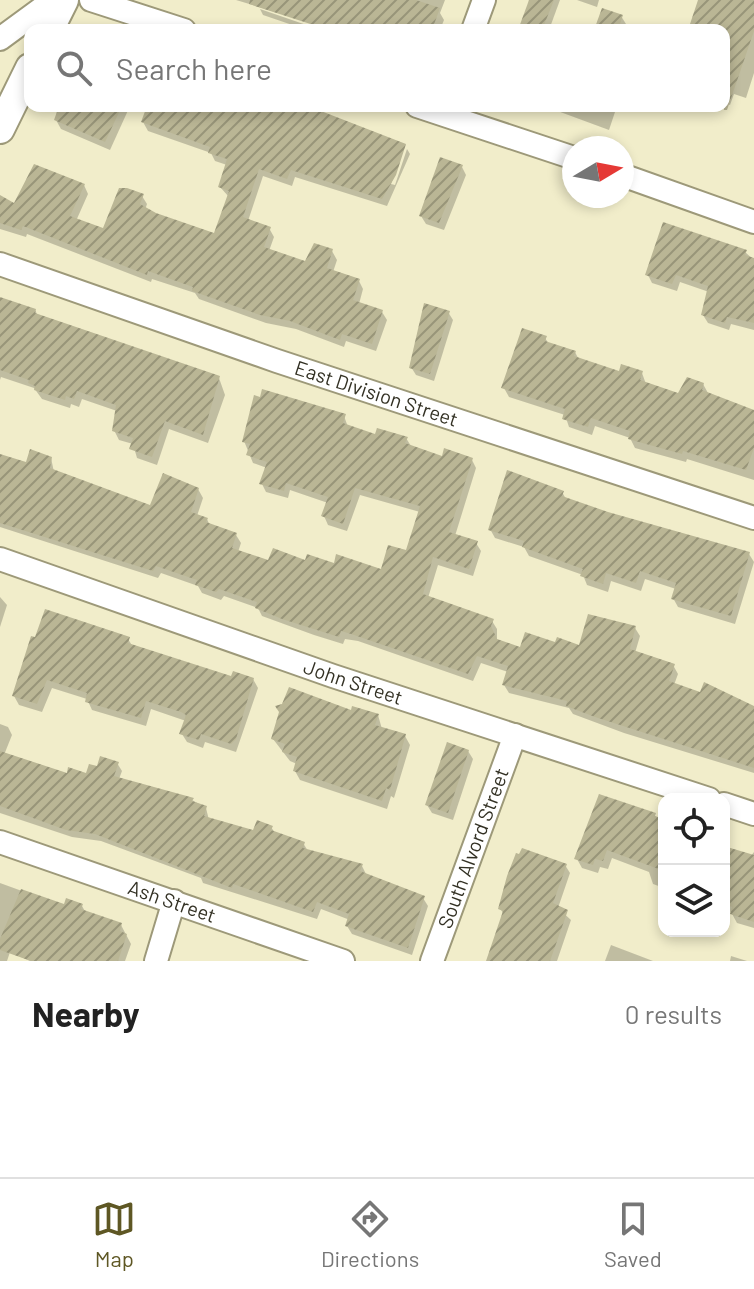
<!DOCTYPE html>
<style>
body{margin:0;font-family:Barlow,sans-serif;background:#f6f6f6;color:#222}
.controls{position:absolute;right:24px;bottom:24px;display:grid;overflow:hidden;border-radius:16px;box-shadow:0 4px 12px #0003}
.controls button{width:72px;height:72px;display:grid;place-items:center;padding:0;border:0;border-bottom:2px solid #e0e0e0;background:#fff;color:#222;font:40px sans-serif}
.compass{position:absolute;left:562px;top:136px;width:72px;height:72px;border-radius:50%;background:#fff;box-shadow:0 4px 12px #0003;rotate:80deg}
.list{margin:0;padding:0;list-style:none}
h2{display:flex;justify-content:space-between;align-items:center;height:104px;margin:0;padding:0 32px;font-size:34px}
h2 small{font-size:26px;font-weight:400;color:#767676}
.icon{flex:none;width:44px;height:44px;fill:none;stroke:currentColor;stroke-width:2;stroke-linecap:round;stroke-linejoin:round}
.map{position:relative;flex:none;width:754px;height:961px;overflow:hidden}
.search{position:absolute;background:#fff;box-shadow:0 4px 12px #0003;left:24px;right:24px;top:24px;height:88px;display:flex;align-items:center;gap:20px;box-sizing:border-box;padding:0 28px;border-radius:16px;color:#767676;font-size:30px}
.sheet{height:216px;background:#fff}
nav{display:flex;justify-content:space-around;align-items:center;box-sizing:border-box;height:112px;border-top:2px solid #e0e0e0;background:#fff;font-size:22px;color:#767676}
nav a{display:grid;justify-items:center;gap:4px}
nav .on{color:#5e5724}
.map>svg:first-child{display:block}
</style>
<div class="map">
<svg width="754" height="961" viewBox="0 0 754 961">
<defs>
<pattern id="building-hatch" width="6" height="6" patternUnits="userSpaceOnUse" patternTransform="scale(2)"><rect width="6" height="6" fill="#bab695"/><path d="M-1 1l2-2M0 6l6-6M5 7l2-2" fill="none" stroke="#989579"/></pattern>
</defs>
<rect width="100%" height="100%" fill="#f1edca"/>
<g fill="#0003">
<path d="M236 0H445L440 13 444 20 440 30H334Z"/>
<path d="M530 0H560L549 30H520Z"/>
<path d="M577 0H599L597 7Z"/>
<path d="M700 0H754V73L746 98 734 94 730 105 724 103V30H690Z"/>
<path d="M260 9 321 30H307L263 15Z"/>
<path d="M621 16 626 24 624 30H597Z"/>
<path d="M62 106H130L110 150 61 129 56 120Z"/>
<path d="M149 106H303L405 146 391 184 395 185 407 149 410 154 387 206 295 177 292 186 263 176 248 221 269 228 274 237 269 251 306 263 332 251 337 260 333 272 359 281 363 289 359 304 382 312 387 320 376 351 346 341 344 347 296 329 266 323 199 299 195 293 152 279 151 282 27 234 26 237 0 229V208L84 185 88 194 76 221 105 230 142 196 147 204 145 210 215 235 229 197 220 187 227 165 215 161 211 153 148 131 143 122Z"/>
<path d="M544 106H617L609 130Z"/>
<path d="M462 167 466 175 444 230 426 224 421 216Z"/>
<path d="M745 252 754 260V330L731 324 729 330 708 323 703 315 709 292 680 282 677 291 652 283 648 275Z"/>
<path d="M0 298 35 310 38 316 219 378 225 395 208 443 169 429 157 465 137 458 133 444 119 440 114 430 117 411 82 399 79 407 71 404 70 408 42 399 34 388 1 377 0 380Z"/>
<path d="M426 305 448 312 453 320 434 381 416 375 411 367Z"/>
<path d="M545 338 549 344 575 352 579 360 620 373H642L646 384 679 395 703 384 708 393 754 412V480L687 459 686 462 635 448 630 438 595 426 592 435 569 427 565 415 509 397 504 388Z"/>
<path d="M344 416 348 427 376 436 406 438 411 446 443 458 472 460 476 468 455 536 476 543 481 551 473 576 438 565 428 598 492 621 497 629V641L521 649 556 645 580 647 635 628 640 636 635 653 673 665 678 674 674 685 702 695 705 685 754 707V773L624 733 573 714 569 708 509 693 504 685 508 672 481 663 473 681 358 641 345 639 343 644 314 635 262 616 258 608 224 596 221 600 202 593 198 586 161 573 158 578 0 527V456L27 465 51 458 54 472 152 507 198 489 203 498 197 516 207 519 210 526 236 535 241 543 238 552 270 563 382 571 407 552 420 512 360 495 347 531 328 525 324 516 328 503 290 490 288 498 266 492 262 484 267 468 253 463 244 441Z"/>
<path d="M562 492 566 499 607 514 749 554 754 562 735 624 678 607 673 598 676 589 645 579 641 591 611 581 608 592 587 585 583 575 529 556 524 547 495 538 490 529Z"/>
<path d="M0 597 7 605 0 627Z"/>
<path d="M128 639 133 647 233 679H253L258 688 236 752 205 742 203 748 187 742 182 734 186 721 151 709 146 726 92 710 87 699 52 688 42 712 19 705 14 696Z"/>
<path d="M352 713 378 715 382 729 405 736 410 745 394 798 391 796 387 809 300 780 295 771 297 764 290 761 273 739Z"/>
<path d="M0 724 8 727 12 735 4 755 68 775H87L117 763 122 771 119 779 192 800 206 808 209 820 255 832 271 827 275 833 303 843 308 851 362 866 366 874 423 898 428 906 412 955 352 934 347 926 350 920 321 909 317 919 203 883 201 878 101 841 72 837 0 813Z"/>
<path d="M468 751 473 759 453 820 432 813 427 805Z"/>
<path d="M654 815 664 823V888L653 884 649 872 612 858 608 869 600 867 598 873 582 868 577 859Z"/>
<path d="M724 846 751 856 754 852V928L737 923 731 912 724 910Z"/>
<path d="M565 865 570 873 558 908 571 920 557 961H489L504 915 500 908Z"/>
<path d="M0 883 66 907 82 906 86 913 121 925 131 944 125 961H30L10 952 7 961H0Z"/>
<path d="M611 945 653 961H605Z"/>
<path d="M731 956 747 961H730Z"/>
</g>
<g fill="url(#building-hatch)">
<path d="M250 0H416L440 8 432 30H329L249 4Z"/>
<path d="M529 0H554L542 30H518Z"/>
<path d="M698 0H754V31L727 110H724V30H688Z"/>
<path d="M602 8 623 15 618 30H594Z"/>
<path d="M59 106H122L105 142 54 120Z"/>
<path d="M147 106H308L406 144 396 175 382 199 291 170 287 179 259 169 243 217 271 227 264 247 305 261 314 243 333 249 327 268 360 279 353 300 383 310 372 344 342 334 340 340 290 321 260 315 192 291 193 287 148 271 147 275 23 226 21 230 0 223V195L14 203 34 164 85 184 70 216 103 228 119 188H127L144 194 140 204 156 213 214 233 229 191 218 187 227 159 208 153 210 147 141 122Z"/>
<path d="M440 157 463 165 439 223 419 216Z"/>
<path d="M663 222 747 250 745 255 754 258V323L727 317 725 323 701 315 708 286 676 275 672 284 645 275Z"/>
<path d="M0 297 36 309 35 313 220 376 203 435 165 421 152 457 129 449 133 438 112 431 116 405 77 391 74 399 66 396 65 400 34 390 35 386 28 383 29 380 0 370Z"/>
<path d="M424 303 450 311 430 374 409 368Z"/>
<path d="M522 328 547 336 545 341 576 351 574 356 619 371 621 364 643 371 640 380 678 393 687 377 704 383 702 390 754 410V448L746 470 683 451 682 454 628 439 630 431 591 418 588 427 562 419 565 409 501 388Z"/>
<path d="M262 389 346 414 343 423 375 434 377 428 408 437 405 443 442 456 444 448 473 458 449 532 478 541 469 569 433 557 423 594 494 619 491 626 497 639 520 647 525 632 555 642 557 637 579 645 588 614 636 626 630 649 675 664 669 681 700 692 704 682 754 706V768L595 717 566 706 567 701 502 685 508 666 477 656 468 674 351 634 341 631 339 637 282 619 255 608 257 602 219 589 216 592 195 585 197 580 156 566 153 571 0 523V454L26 462 30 449 52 457 50 468 150 505 163 473 199 488 191 512 208 518 206 522 237 533 232 548 268 560 273 548 305 560 307 554 334 563 336 554 381 569 388 545 406 550 420 506 355 488 343 524 321 516 328 497 286 483 284 491 259 484 267 462 246 455 250 444 242 442 254 395 260 397Z"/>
<path d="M507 470 564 491 562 496 608 512 750 552 731 616 671 599 676 583 640 571 636 583 606 573 603 584 580 576 583 569 522 547 524 541 488 530Z"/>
<path d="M45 609 130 637 128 643 231 676 233 671 254 678 236 739 231 744 201 734 199 740 179 734 186 715 181 712 146 701 141 718 85 702 87 693 47 680 37 704 12 696 31 636 35 637Z"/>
<path d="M289 687 351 710 352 706 379 714 375 725 406 734 390 790 386 788 382 801 293 771 297 757 282 752 285 744 271 739 279 712 275 706 282 704Z"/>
<path d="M447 742 469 750 448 813 425 805Z"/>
<path d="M0 751 67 773 68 767 86 773 89 764 97 766 100 756 119 762 114 776 194 798 192 801 207 806 204 816 253 830 257 820 273 826 271 830 305 842 303 848 363 864 360 871 425 896 408 948 345 926 349 914 317 902 313 912 233 884 232 888 95 834 66 830 0 806Z"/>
<path d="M599 794 656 813 655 816 664 819V871L607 850 603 861 595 859 593 865 574 859Z"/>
<path d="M727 847 754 855V922L730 914 732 907 724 904Z"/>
<path d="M522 848 567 864 553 903 568 910 550 961H486L503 911 498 909 507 876 516 853 519 854Z"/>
<path d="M21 889 64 904 66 898 83 904 81 909 122 923 120 931 127 934 118 961H31L0 950V939Z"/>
</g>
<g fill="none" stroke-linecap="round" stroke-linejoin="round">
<g stroke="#9d9979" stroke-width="26">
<g id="minor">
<path d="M91 0 184 30"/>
<path d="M473 30 484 0"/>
<path d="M0 39 53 0"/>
<path d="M417 106 574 158"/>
<path d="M622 175 754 222"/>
<path id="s1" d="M0 264 277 361 754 518"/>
<path id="s2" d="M0 559 333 676 709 799"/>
<path d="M724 804 754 814"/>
<path id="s3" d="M0 842 343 961"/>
<path d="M156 961 174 901"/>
<path id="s4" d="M432 961 515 735"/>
</g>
</g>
<g stroke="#9d9979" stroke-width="32">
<g id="tertiary">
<path d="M49 30 64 0"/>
<path d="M0 129 30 68"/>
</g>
</g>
<use href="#minor" stroke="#fff" stroke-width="22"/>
<use href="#tertiary" stroke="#fff" stroke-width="28"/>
</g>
<g text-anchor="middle" stroke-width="6" stroke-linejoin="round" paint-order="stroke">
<g font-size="20" fill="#333124" stroke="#fefad7">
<text dy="7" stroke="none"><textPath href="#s1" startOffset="398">East Division Street</textPath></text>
<text dy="7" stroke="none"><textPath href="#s2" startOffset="374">John Street</textPath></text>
<text dy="7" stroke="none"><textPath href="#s4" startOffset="120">South Alvord Street</textPath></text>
<text dy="7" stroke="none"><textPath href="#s3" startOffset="182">Ash Street</textPath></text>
</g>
</g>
</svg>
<div class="controls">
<button><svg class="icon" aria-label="locate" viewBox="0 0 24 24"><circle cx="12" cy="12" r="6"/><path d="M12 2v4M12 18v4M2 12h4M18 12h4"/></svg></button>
<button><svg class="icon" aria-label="layers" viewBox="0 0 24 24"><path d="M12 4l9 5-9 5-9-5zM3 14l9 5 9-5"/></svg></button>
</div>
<svg class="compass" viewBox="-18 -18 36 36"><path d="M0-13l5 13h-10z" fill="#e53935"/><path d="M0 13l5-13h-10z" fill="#767676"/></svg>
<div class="search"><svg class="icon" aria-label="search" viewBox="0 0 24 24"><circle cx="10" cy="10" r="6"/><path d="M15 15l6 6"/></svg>Search here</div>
</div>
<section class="sheet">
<h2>Nearby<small>0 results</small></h2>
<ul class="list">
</ul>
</section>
<nav>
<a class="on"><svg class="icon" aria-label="map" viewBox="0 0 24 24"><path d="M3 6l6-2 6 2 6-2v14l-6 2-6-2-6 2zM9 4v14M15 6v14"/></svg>Map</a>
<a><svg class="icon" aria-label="directions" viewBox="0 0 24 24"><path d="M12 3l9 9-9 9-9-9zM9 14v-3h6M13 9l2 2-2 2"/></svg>Directions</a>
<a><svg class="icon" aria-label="saved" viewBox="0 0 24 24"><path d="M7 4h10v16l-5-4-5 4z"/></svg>Saved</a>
</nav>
